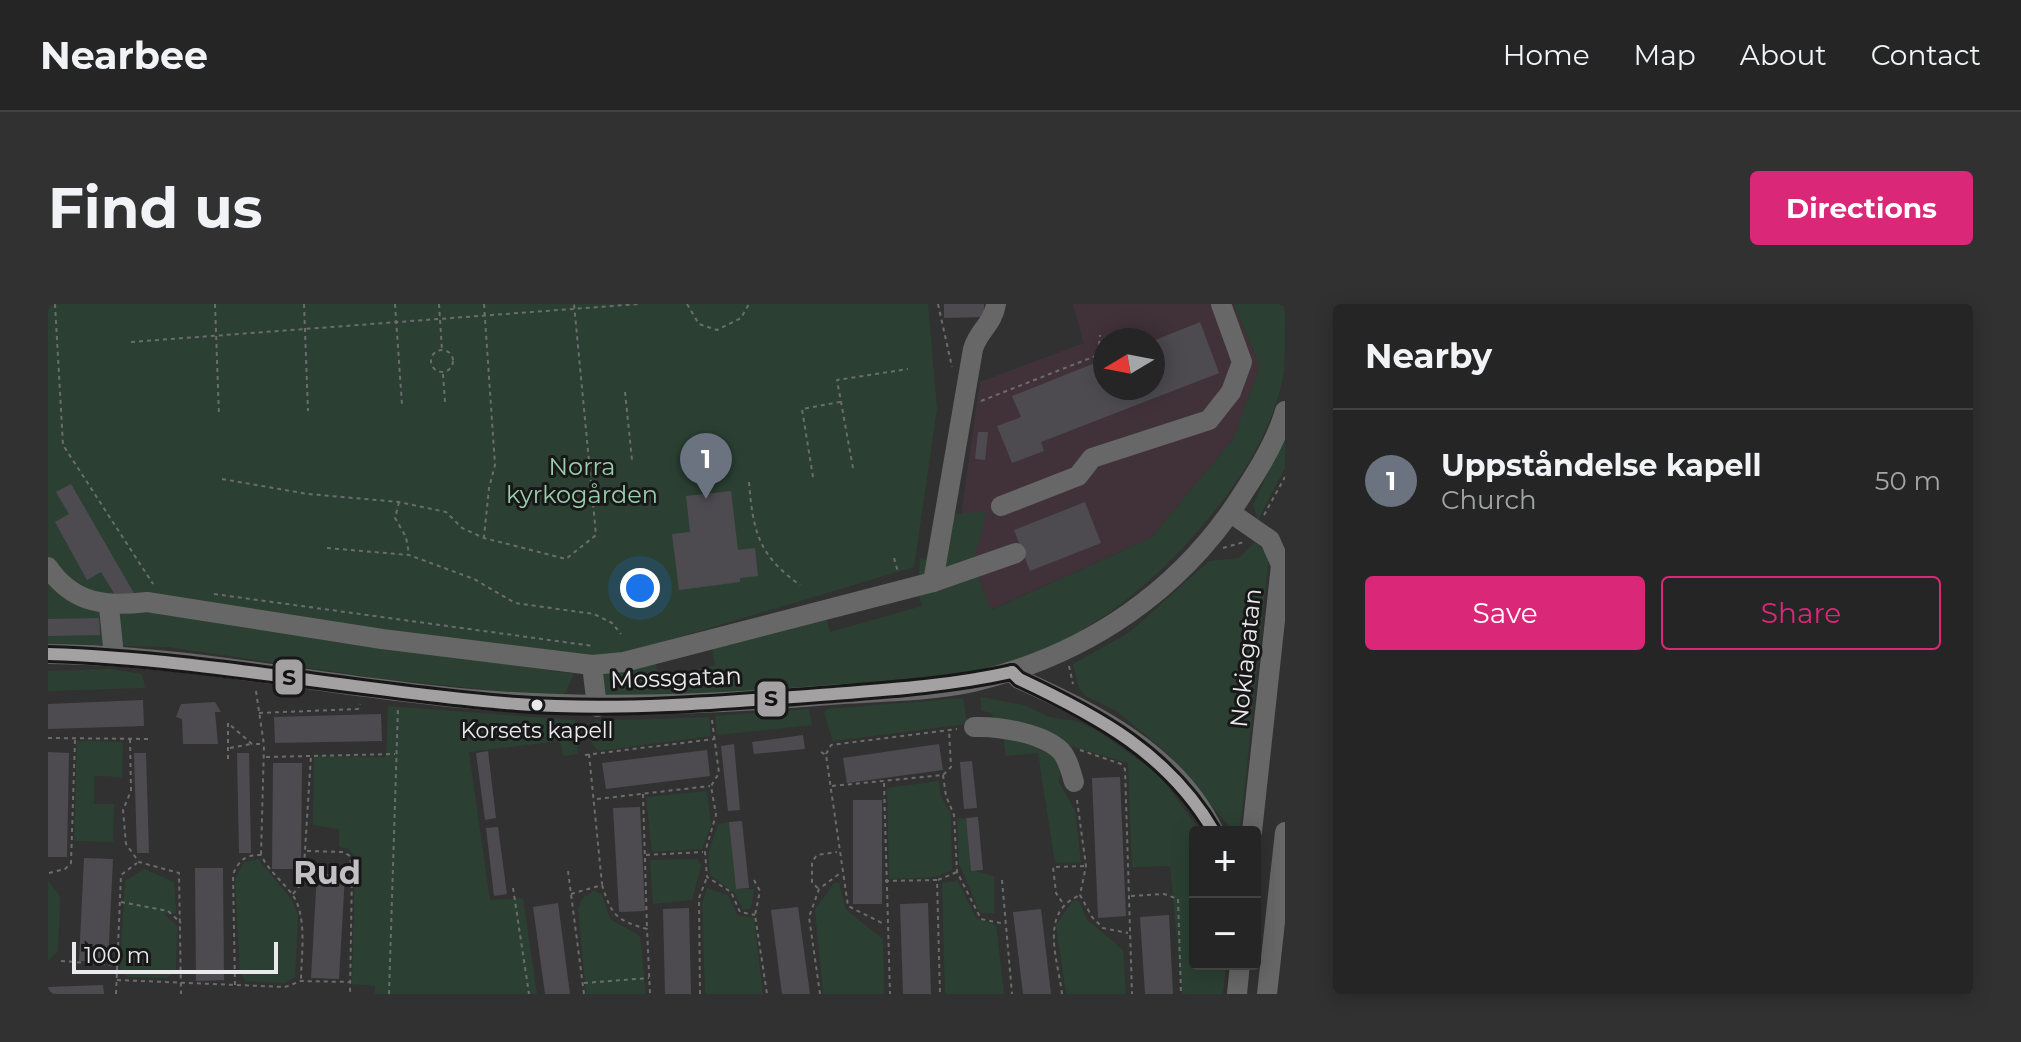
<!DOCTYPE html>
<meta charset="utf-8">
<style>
body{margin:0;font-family:Montserrat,sans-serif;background:#313132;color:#f1f3f6}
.controls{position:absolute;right:24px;bottom:24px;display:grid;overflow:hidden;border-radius:8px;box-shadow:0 4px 20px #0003}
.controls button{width:72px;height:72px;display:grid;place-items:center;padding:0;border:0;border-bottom:2px solid #424242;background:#252525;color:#f1f3f6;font:40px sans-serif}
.compass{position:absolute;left:1045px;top:24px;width:72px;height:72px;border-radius:50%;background:#252525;box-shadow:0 4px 20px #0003;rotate:260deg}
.scale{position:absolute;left:24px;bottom:20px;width:206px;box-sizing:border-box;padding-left:8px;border:4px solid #eae9eb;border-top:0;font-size:22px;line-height:28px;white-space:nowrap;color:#eae9eb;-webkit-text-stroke:6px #191819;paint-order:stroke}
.you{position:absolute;left:592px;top:284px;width:28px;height:28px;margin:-20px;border:6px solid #fff;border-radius:50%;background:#1a73e8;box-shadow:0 0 0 12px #1a73e833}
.badge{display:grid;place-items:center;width:52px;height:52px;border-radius:50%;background:#db2777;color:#fff;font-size:26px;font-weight:700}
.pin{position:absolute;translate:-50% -66px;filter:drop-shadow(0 2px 4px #0008)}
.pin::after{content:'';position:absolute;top:42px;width:28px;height:24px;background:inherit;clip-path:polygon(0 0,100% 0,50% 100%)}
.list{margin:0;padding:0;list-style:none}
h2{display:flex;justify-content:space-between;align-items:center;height:104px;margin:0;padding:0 32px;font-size:34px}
h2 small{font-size:26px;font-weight:400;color:#a3a5a7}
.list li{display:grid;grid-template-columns:52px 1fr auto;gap:24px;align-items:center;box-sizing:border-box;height:144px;padding:0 32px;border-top:2px solid #424242}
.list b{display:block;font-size:30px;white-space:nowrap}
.list p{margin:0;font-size:26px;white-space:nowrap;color:#a3a5a7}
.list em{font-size:26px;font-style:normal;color:#a3a5a7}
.actions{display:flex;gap:16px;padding:24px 32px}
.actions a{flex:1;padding:18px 0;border:2px solid #db2777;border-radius:8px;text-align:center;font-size:28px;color:#db2777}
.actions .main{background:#db2777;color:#fff}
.map{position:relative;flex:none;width:1237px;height:690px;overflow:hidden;border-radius:8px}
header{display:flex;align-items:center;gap:48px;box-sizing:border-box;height:112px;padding:0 40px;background:#252525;border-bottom:2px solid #424242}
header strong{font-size:38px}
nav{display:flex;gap:44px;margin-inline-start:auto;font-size:28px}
.intro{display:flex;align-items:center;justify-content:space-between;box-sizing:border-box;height:192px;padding:0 48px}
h1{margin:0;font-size:56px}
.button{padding:20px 36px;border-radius:8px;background:#db2777;color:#fff;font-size:28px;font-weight:700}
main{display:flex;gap:48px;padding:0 48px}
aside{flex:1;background:#252525;border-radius:8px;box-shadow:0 4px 20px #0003}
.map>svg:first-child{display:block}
</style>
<header>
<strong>Nearbee</strong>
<nav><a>Home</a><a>Map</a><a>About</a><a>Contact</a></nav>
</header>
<div class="intro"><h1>Find us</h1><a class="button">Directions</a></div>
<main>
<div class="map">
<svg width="1237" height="690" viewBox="0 0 1237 690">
<rect width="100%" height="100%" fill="#313131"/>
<path fill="#413239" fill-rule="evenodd" d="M1025 0H1186L1212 62 1185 135 1103 234 942 306 912 219 932 78 1036 39ZM1057 36H1105V84H1057Z"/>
<g fill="#2b4033">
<path d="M0 0H880L889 105 866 263 558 355 107 308 526 370 515 393 335 375 120 343 0 340Z"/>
<path d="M1186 0H1237C1237 22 1237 45 1236 67 1227 123 1191 179 1155 221 1099 287 1027 344 942 365 887 379 829 380 773 384 702 389 631 393 560 394L550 369 607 357 612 375 667 361 664 344 778 313 782 328 874 302 870 287 872 254 892 260 901 211 939 207 925 259 943 306 1103 234 1185 135 1212 62Z"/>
<path d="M1237 133V164L1210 216 1205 201Z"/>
<path d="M1207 238 1221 251 1192 527 1180 521 1119 449 1070 408 1038 392 1031 384 1025 360 1082 328 1161 257 1191 254Z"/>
<path d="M62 365 94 370 97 384 0 387V367Z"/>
<path d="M933 393 976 401 1001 413 1028 417 1050 427 1111 471 1153 528H1147V660H1178L1175 690H1134L1122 562 1084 563 1080 459 949 420 944 410 933 406Z"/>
<path d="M915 394 919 420 785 437 776 409 780 405Z"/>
<path d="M340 402 527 416 530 450 515 452 512 437 421 448 442 596 475 594 489 690H327V682L304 680 307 554 301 545 291 543V525L265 521 266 452 338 453Z"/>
<path d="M761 405 764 421 669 431 667 412Z"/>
<path d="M661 413 663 432 551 447C540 438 541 430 546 417Z"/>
<path d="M955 432 1007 450 1014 457 1011 478 1027 507 1033 558 1007 559 990 449 958 452Z"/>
<path d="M29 437 75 438 74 473 46 472V500H66L65 538 26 537Z"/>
<path d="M891 477 893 493 903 510 904 566 888 573 841 575 839 484Z"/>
<path d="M659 487 663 521 654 545 604 548 598 493Z"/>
<path d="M918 514 923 566 946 572V609H932L911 559 909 515Z"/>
<path d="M681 518 688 585H706L703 604 695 606 687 589 662 571 660 551 670 520Z"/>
<path d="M210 555 244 596 250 610 247 673 237 679 197 677 192 667 187 576 196 558Z"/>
<path d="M650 555 653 562 644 596 605 600 602 556Z"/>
<path d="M96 565 126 578 128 609 117 610 129 623 128 667 119 674 79 673 72 664 77 577Z"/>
<path d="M0 577 12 592 10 647 0 657Z"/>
<path d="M910 577 928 614 948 621 956 690H897L894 579Z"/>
<path d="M787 578 791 579 798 606 835 635 836 690H775L767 605Z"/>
<path d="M659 584 680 591 689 611 706 614 715 690H657L654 600Z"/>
<path d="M546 586 554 591 562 615 592 632 598 690H538L530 604 535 594Z"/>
<path d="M1025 597H1031L1039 616 1075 646 1078 690H1018L1008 621Z"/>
</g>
<g fill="#4d4b50">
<path d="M896 0H936L937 13 896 14Z"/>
<path d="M1152 18 1171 69 993 138 996 147 964 159 949 122 973 113 964 92 1057 55V84H1105V37Z"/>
<path d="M930 128H940L937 156 927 155Z"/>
<path d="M23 180 87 291 72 299 53 268 39 276 7 218 21 210 8 188Z"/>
<path d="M683 187 690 246 707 244 710 272 692 274V278L631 286 624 230 642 228 638 192Z"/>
<path d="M1037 198 1053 239 982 267 966 226Z"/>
<path d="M51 314 52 331 0 332V315Z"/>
<path d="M95 396 96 422 0 425V400Z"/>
<path d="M167 398 173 408H167L170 440H135L134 415 128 413 133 400Z"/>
<path d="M333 410 334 437 227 439 226 413Z"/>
<path d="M755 431 757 445 706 450 704 438Z"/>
<path d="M686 440 692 506 680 507 673 442Z"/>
<path d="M891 440 895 466 799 479 795 454Z"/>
<path d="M659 446 662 472 558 485 554 459Z"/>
<path d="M440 447 448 514 437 516 428 449Z"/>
<path d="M0 448 21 449 19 553H0Z"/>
<path d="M86 449H98L101 549H89Z"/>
<path d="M189 449H201L203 549H191Z"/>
<path d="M924 457 929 504 916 505 912 458Z"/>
<path d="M225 459H254L253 565H224Z"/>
<path d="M1072 473 1078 612 1050 614 1044 474Z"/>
<rect x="805" y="496" width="29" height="104"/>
<path d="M592 503 597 607 571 608 565 504Z"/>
<path d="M930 513 935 566 923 567 918 514Z"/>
<path d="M694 517 701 584 688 585 681 518Z"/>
<path d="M450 523 459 590 446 592 438 524Z"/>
<path d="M36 554 65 555 60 659 31 657Z"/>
<path d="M147 564H175L176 676 148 677Z"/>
<path d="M269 569 297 571 291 675 263 674Z"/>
<path d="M510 599 522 690H497L485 603Z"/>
<path d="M880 599 883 690H855L852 600Z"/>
<path d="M750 603 762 690H734L723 606Z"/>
<path d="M641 604 643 690H617L615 605Z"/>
<path d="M993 605 1003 690H975L965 608Z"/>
<path d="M1121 611 1125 690H1097L1092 613Z"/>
<path d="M55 681 56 690H0V683Z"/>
</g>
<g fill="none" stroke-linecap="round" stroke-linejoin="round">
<g stroke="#6d6c6d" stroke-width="2" stroke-dasharray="4 4" stroke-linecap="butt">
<path d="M7 0 15 141 105 280"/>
<path d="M167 0 171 112"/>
<path d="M256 0 260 107"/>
<path d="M347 0 354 101"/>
<path d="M391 0 394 46"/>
<path d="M436 0 447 161 441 184 436 233"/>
<path d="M639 0 651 20 669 26 693 14 701 0"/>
<path d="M890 0 904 63"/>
<path d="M83 38 591 0"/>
<circle cx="394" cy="57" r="11"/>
<path d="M395 70 397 98"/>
<path d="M577 88 584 156"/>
<path d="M933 97 1050 51 1052 31"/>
<path d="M805 164 789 76 860 65"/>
<path d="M765 173 754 105 792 98"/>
<path d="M174 175 260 190 351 198 398 208 414 224 436 234 518 255 548 231 526 0"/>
<path d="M701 178C705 227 710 251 752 281"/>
<path d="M351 198 347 214 358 233 361 250"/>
<path d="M1216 211 1237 173"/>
<path d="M279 244 361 251 426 275 467 299 546 310 564 319 573 330"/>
<path d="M1175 244 1196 238"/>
<path d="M846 254 850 268"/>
<path d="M166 290 545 342"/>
<path d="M1021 362 1025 380"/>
<path d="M208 387 216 441 213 551"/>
<path d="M211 409 310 405 312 400"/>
<path d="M664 416 671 469 663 482 668 511 657 548 659 573 683 588 692 608 707 611"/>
<path d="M0 434 104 435"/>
<path d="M82 435 83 487 75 506 78 540 91 558 131 569 133 690"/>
<path d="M182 444 203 440"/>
<path d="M1032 446 1073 460 1077 465 1084 690"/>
<path d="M773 448 778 451 800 602 836 620"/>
<path d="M541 450 554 580"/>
<path d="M778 450 783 441 909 425"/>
<path d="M537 451 666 435"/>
<path d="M218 453 347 450"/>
<path d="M180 455V419L204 440H215"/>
<path d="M895 471 898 492 906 511 909 568 933 615 957 620"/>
<path d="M836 479 842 690"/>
<path d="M784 482 895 471 903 463 901 426"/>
<path d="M595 490 599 624"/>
<path d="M549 495 662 482"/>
<path d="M1029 496 1038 562 1032 591 1044 613 1055 624 1080 629"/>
<path d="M259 547 295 548 302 552 304 567 302 690"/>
<path d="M598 551 655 548"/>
<path d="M520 567 536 690"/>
<path d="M1 569 17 565 23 559 27 435"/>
<path d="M706 576 712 587 707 611 719 690"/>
<path d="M890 576 909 568"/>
<path d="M954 576 964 690"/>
<path d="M837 577 889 576 892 690"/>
<path d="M465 584 481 690"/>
<path d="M770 584 764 579V558L769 551 789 548"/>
<path d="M245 590 255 578 263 451"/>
<path d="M523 590 554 581C564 612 568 616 599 625L602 690"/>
<path d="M1083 592 1116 590 1130 595 1133 690"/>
<path d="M73 598 120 607 133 619"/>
<path d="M1014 598 1008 589 1005 563 1037 562"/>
<path d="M13 657 68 661"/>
<path d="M69 676 237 683 253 677 302 678"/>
<path d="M536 679 601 674"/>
<path d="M187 681 185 570C192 556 196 551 213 551 221 567 233 576 244 590 260 612 253 652 253 677"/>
<path d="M68 690 73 571 89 559"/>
<path d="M341 690 350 403"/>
<path d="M652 690 651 594 659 573"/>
<path d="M772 690 761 613 771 585 791 570"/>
<path d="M1014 690C1010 655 991 610 1030 592"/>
</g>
<g stroke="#676767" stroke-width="20">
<path d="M953 202 1030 172 1044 154 1161 116 1183 88 1194 58 1173 0"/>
<path d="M1183 209 1222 236 1233 261 1204 528"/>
<path d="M0 263C25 300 59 303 99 298L334 335 544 361"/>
<path d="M885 278 968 249"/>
<path d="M61 303 66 352"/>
<path d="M0 350C147 351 289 385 435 396 547 405 657 401 769 392 820 387 875 389 925 378 1039 351 1135 286 1197 186 1213 162 1229 135 1237 107"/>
<path d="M964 368 971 375C1046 409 1129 449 1166 528"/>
<path d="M549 403 544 361 576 358 885 278 925 45C930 27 945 20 948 0"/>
<path d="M926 423C950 422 995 429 1013 447 1020 455 1023 468 1026 478"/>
<path d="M1189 690 1192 660"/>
<path d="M1219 690 1237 528"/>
</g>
<g stroke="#191819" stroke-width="18">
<g id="bus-1">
<path d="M0 350C158 355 312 388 469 400 570 407 671 399 772 391 837 386 901 382 964 368"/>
<path d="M964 368 971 375C1050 412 1121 450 1166 528"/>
</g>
</g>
<use href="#bus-1" stroke="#a3a1a2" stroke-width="12"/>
</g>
<circle fill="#eae9eb" stroke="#191819" stroke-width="3" cx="489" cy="401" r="7"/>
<g text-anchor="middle" stroke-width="6" stroke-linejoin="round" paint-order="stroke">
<g font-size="22" fill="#eae9eb" stroke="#191819">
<text x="489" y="434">Korsets kapell</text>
</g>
<g font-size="24" fill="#98cdac" stroke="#191819">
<text x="534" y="171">Norra<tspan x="534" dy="28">kyrkogården</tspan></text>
</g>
<g font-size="24" fill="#eae9eb" stroke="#191819">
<text transform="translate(1198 354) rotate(-84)" y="8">Nokiagatan</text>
<text transform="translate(628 374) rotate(-2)" y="8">Mossgatan</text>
</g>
<g font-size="32" font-weight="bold" fill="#c2c0c3" stroke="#191819">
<text x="279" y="580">Rud</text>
</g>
</g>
<g stroke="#191819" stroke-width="3">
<rect x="226" y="354" width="30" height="38" rx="8" fill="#a3a1a2"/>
<rect x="708" y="376" width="31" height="38" rx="8" fill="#a3a1a2"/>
</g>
<g font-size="22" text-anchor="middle" font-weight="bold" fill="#111">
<text x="241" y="381">S</text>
<text x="723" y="402">S</text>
</g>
</svg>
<div class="controls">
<button>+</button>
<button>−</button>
</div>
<svg class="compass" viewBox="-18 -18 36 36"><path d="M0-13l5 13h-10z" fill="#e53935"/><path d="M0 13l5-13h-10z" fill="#a3a5a7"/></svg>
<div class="scale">100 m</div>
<div class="you"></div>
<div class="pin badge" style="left:658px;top:195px;background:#6b7280">1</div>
</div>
<aside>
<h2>Nearby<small></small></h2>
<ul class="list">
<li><span class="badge" style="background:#6b7280">1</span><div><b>Uppståndelse kapell</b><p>Church</p></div><em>50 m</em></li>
</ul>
<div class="actions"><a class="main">Save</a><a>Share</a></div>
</aside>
</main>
